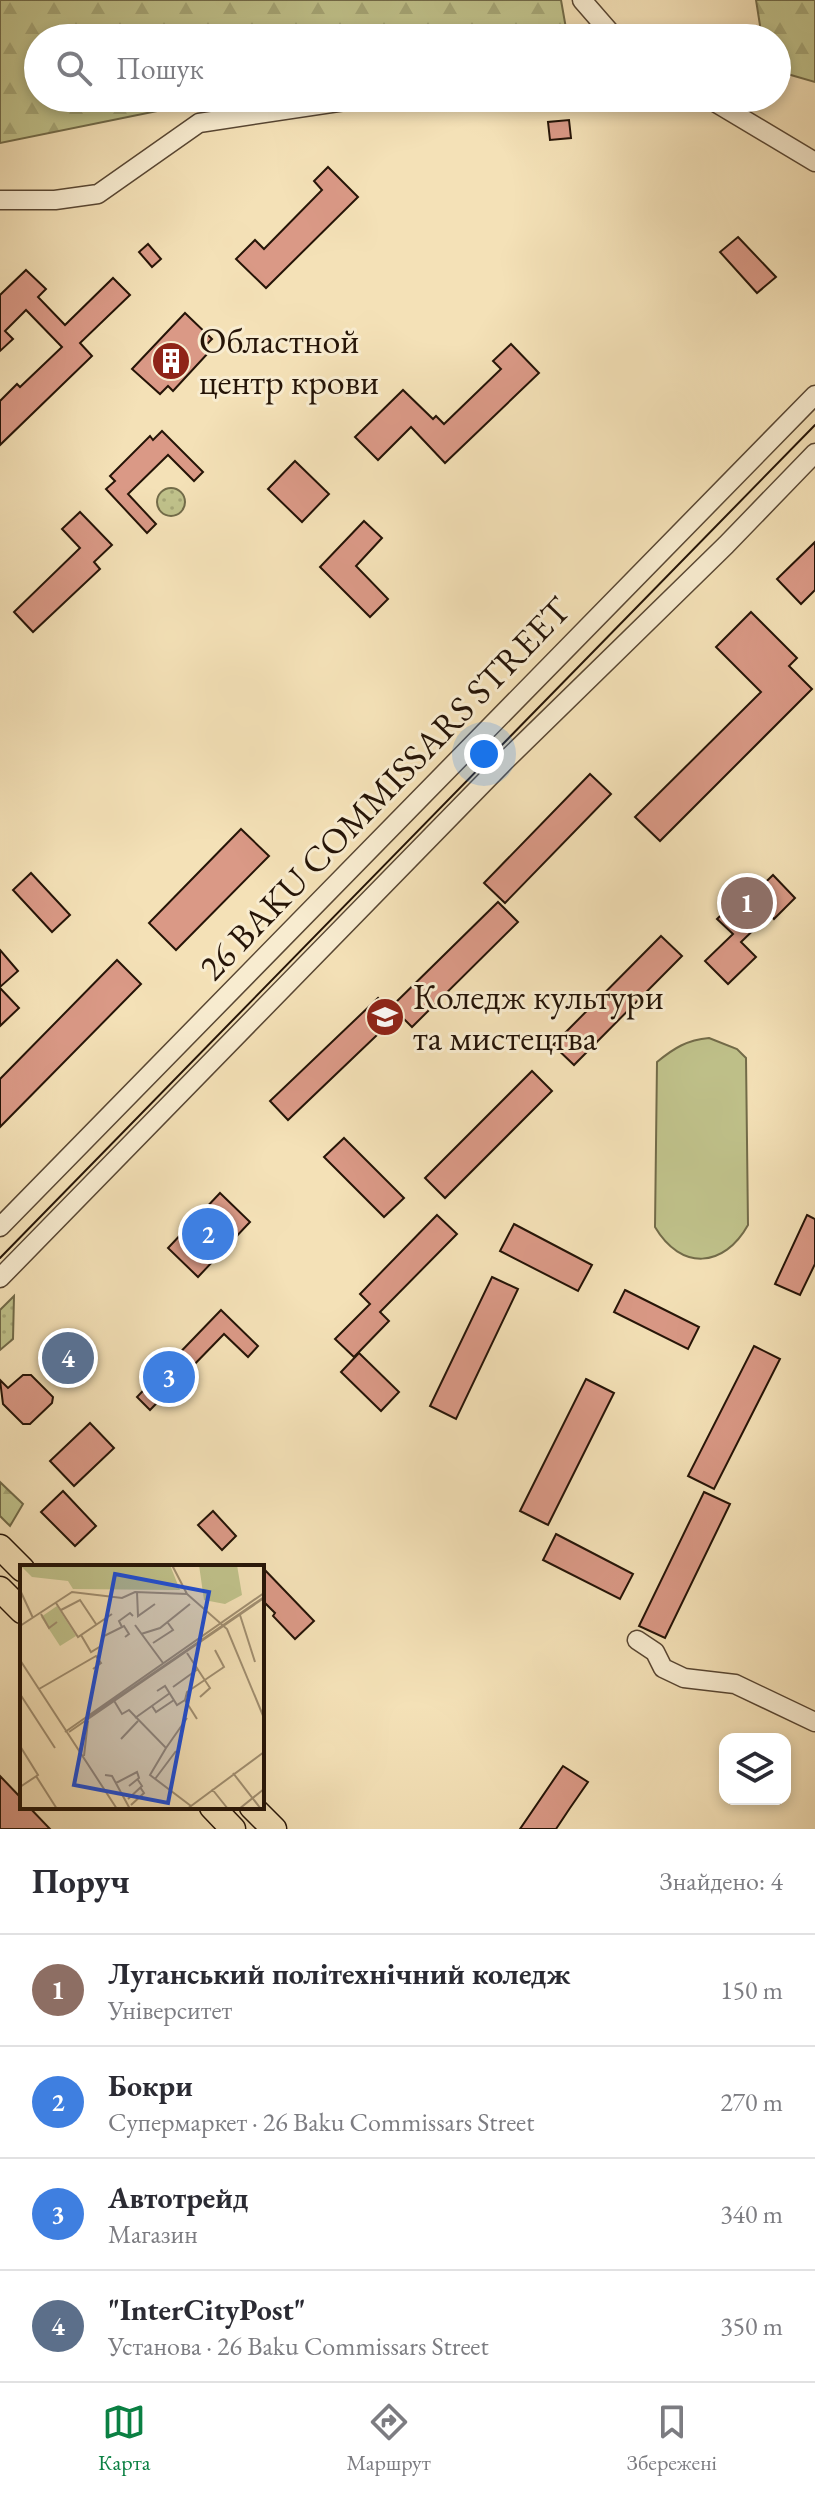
<!DOCTYPE html>
<html lang="uk">
<meta charset="utf-8">
<style>
body{margin:0;font-family:"EB Garamond",serif;background:#f2f2f3;color:#2b2b33}
.controls{position:absolute;right:24px;bottom:24px;display:grid;overflow:hidden;border-radius:16px;box-shadow:0 4px 12px #0003}
.controls button{width:72px;height:72px;display:grid;place-items:center;padding:0;border:0;border-bottom:2px solid #e1e1e2;background:#fff;color:#2b2b33;font:40px sans-serif}
.you{position:absolute;left:484px;top:754px;width:28px;height:28px;margin:-20px;border:6px solid #fff;border-radius:50%;background:#1a73e8;box-shadow:0 0 0 12px #1a73e833}
.badge{display:grid;place-items:center;width:52px;height:52px;border-radius:50%;background:#0b8043;color:#fff;font-size:26px;font-weight:700}
.pin{position:absolute;translate:-50% -50%;border:4px solid #fff;box-shadow:0 2px 8px #0006}
.list{margin:0;padding:0;list-style:none}
h2{display:flex;justify-content:space-between;align-items:center;height:104px;margin:0;padding:0 32px;font-size:34px}
h2 small{font-size:26px;font-weight:400;color:#7c7c81}
.list li{display:grid;grid-template-columns:52px 1fr auto;gap:24px;align-items:center;box-sizing:border-box;height:112px;padding:0 32px;border-top:2px solid #e1e1e2}
.list b{display:block;font-size:30px;white-space:nowrap}
.list p{margin:0;font-size:26px;white-space:nowrap;color:#7c7c81}
.list em{font-size:26px;font-style:normal;color:#7c7c81}
.icon{flex:none;width:44px;height:44px;fill:none;stroke:currentColor;stroke-width:2;stroke-linecap:round;stroke-linejoin:round}
.map{position:relative;flex:none;width:815px;height:1829px;overflow:hidden}
.search{position:absolute;background:#fff;box-shadow:0 4px 12px #0003;left:24px;right:24px;top:24px;height:88px;display:flex;align-items:center;gap:20px;box-sizing:border-box;padding:0 28px;border-radius:44px;color:#7c7c81;font-size:30px}
.sheet{height:552px;background:#fff}
nav{display:flex;justify-content:space-around;align-items:center;box-sizing:border-box;height:112px;border-top:2px solid #e1e1e2;background:#fff;font-size:22px;color:#7c7c81}
nav a{display:grid;justify-items:center;gap:4px}
nav .on{color:#0b8043}
.map>svg:first-child{display:block}
</style>
<div class="map">
<svg width="815" height="1829" viewBox="0 0 815 1829">
<defs>
<pattern id="grass-dots" width="8" height="8" patternUnits="userSpaceOnUse" patternTransform="scale(2)"><rect width="8" height="8" fill="#c0c28b"/><path d="M2 2h.1M6 6h.1" fill="none" stroke="#a5a676" stroke-width="1.8" stroke-linecap="round"/></pattern>
<pattern id="forest-firs" width="22" height="20" patternUnits="userSpaceOnUse" patternTransform="scale(2)"><rect width="22" height="20" fill="#c0c28b"/><path d="M5 1l3.5 6h-7zM16 11l3.5 6h-7z" fill="#a5a676"/></pattern>
</defs>
<rect width="100%" height="100%" fill="#f4e1b7"/>
<filter id="stains"><feTurbulence type="fractalNoise" baseFrequency=".0025" numOctaves="4"/><feColorMatrix values="0 0 0 0 .2 0 0 0 0 .09 0 0 0 0 .02 0 0 0 .5 -.17"/></filter>
<radialGradient id="worn" r=".72"><stop offset=".6" stop-color="#630" stop-opacity="0"/><stop offset="1" stop-color="#630" stop-opacity=".3"/></radialGradient>
<g fill="url(#grass-dots)" stroke="#726b49" stroke-width="2">
<circle cx="171" cy="502" r="14"/>
<path d="M14 1296 13 1339 0 1350V1310Z"/>
</g>
<g fill="url(#forest-firs)" stroke="#726b49" stroke-width="2">
<path d="M0 0H561L567 34 562 38H38V98H242L172 108 0 143Z"/>
<path d="M756 0H815V82L784 73 777 66V38H762Z"/>
<path d="M0 1482 23 1504 10 1526 0 1516Z"/>
</g>
<path fill="#c0c28b" stroke="#726b49" stroke-width="2" d="M709 1038 737 1049 746 1058 748 1225C724 1268 681 1271 655 1227L657 1062C674 1048 687 1040 709 1038Z"/>
<g fill="#da9986" stroke="#251407" stroke-width="2">
<path d="M569 120 571 138 550 140 548 122Z"/>
<path d="M328 167 358 197 266 288 236 259 255 240 264 249 322 190 314 181Z"/>
<path d="M738 237 776 277 757 293 720 252Z"/>
<path d="M148 244 161 259 152 267 139 252Z"/>
<path d="M26 270 46 289 38 297 65 325 113 278 130 295 80 343 92 356 0 445V401L17 384 20 387 62 347 26 310 5 331 13 339 0 351V295Z"/>
<path d="M185 313 212 339 204 347 209 352 173 391 168 386 160 394 132 369Z"/>
<path d="M511 344 539 373 445 463 411 427 378 460 355 437 403 390 433 419 436 416 444 424 501 369 493 361Z"/>
<path d="M162 431 203 472 194 481 168 455 128 494 156 524 147 533 106 489 115 481 110 476 150 436 153 440Z"/>
<path d="M295 461 329 494 302 522 268 489Z"/>
<path d="M80 512 112 545 94 562 100 569 33 632 14 612 80 548 62 529Z"/>
<path d="M364 521 382 538 356 566 388 599 370 617 320 567Z"/>
<path d="M815 542V590L801 604 777 579Z"/>
<path d="M751 612 797 658 789 666 812 689 660 841 635 817 761 692 716 647Z"/>
<path d="M590 774 611 794 505 903 484 883Z"/>
<path d="M241 829 269 856 176 950 149 923Z"/>
<path d="M31 873 70 915 52 932 13 890Z"/>
<path d="M773 875 795 898 774 919 770 914 741 942 756 957 728 984 705 961 733 934 717 919 741 896 746 901Z"/>
<path d="M498 902 518 922 412 1027 399 1014 288 1120 270 1101 378 998 388 1010Z"/>
<path d="M661 936 682 956 574 1065 553 1045Z"/>
<path d="M0 950 18 971 0 987Z"/>
<path d="M117 960 141 984 0 1127V1079Z"/>
<path d="M0 988 19 1008 0 1026Z"/>
<path d="M532 1071 552 1091 445 1198 425 1178Z"/>
<path d="M344 1138 404 1198 384 1217 324 1157Z"/>
<path d="M220 1193 250 1222 198 1277 168 1248Z"/>
<path d="M437 1215 457 1234 380 1312 389 1321 354 1357 335 1339 370 1304 360 1294Z"/>
<path d="M807 1215 815 1219V1264L800 1295 775 1284Z"/>
<path d="M514 1224 592 1265 578 1291 500 1251Z"/>
<path d="M492 1277 518 1289 456 1419 430 1406Z"/>
<path d="M625 1290 699 1327 688 1349 614 1312Z"/>
<path d="M221 1310 258 1346 248 1357 224 1334 150 1410 137 1397Z"/>
<path d="M66 1338 92 1365 75 1380 50 1354Z"/>
<path d="M754 1346 780 1359 714 1489 688 1476Z"/>
<path d="M359 1353 399 1392 381 1411 341 1372Z"/>
<path d="M23 1375H31L53 1397 52 1403 30 1424H23L3 1404 0 1380 8 1388Z"/>
<path d="M586 1379 614 1393 548 1525 520 1511Z"/>
<path d="M90 1423 114 1448 74 1486 50 1461Z"/>
<path d="M63 1491 96 1526 75 1546 41 1512Z"/>
<path d="M704 1492 730 1504 665 1638 639 1626Z"/>
<path d="M213 1511 236 1536 222 1550 198 1525Z"/>
<path d="M556 1534 633 1574 620 1599 543 1560Z"/>
<path d="M262 1567 314 1621 295 1639 273 1616 275 1613 262 1600Z"/>
<path d="M563 1766 588 1782 570 1808 556 1829H520Z"/>
<path d="M0 1776 22 1799V1807H29L50 1829H0Z"/>
</g>
<g fill="none" stroke-linecap="round" stroke-linejoin="round">
<g stroke="#594733" stroke-width="21">
<g id="minor">
<path d="M582 0 615 38"/>
<path d="M708 98 815 162"/>
<path d="M0 200H55L98 194 199 123 365 98"/>
<path d="M0 1227 815 395"/>
<path d="M0 1278 506 760 726 545 815 453"/>
<path d="M637 1640 655 1652 663 1668 684 1678 735 1684 815 1722"/>
</g>
</g>
<g stroke="#251407" stroke-width="27">
<g id="major">
<path d="M0 1547 22 1569"/>
<path d="M0 1589 22 1611"/>
<path d="M212 1807 233 1829"/>
<path d="M252 1807 274 1829"/>
</g>
</g>
<use href="#minor" stroke="#f8ecd0" stroke-width="18"/>
<use href="#major" stroke="#f4e1b7" stroke-width="24"/>
<path stroke="#251407" stroke-width="2" d="M0 1258 815 425"/>
</g>
<defs>
<g id="building-disc" transform="scale(2)"><circle r="9.5" fill="#8f2418" stroke="#f8ecd0"/><path d="M-4-6H4V6H1V3H-1V6H-4ZM-2.5-4.3h1.7v1.8h-1.7ZM.8-4.3h1.7v1.8H.8ZM-2.5-1h1.7V.8h-1.7ZM.8-1h1.7V.8H.8Z" fill="#fff"/></g>
<g id="university-disc" transform="scale(2)"><circle r="9.5" fill="#8f2418" stroke="#f8ecd0"/><path d="M0-5L7-2L0 1L-7-2ZM-4 1L0 2.5L4 1V4Q0 6-4 4Z" fill="#fff"/></g>
</defs>
<g fill-rule="evenodd">
<use href="#building-disc" x="171" y="361"/>
<use href="#university-disc" x="385" y="1017"/>
</g>
<g text-anchor="middle" stroke-width="6" stroke-linejoin="round" paint-order="stroke">
<g font-size="36" fill="#251407" stroke="#f8ecd0" text-anchor="start">
<text x="199" y="353">Областной<tspan x="199" dy="41">центр крови</tspan></text>
<text x="413" y="1009">Коледж культури<tspan x="413" dy="41">та мистецтва</tspan></text>
</g>
<g font-size="36" fill="#251407" stroke="#f8ecd0">
<text transform="translate(384 788) rotate(-46)" y="13">26 BAKU COMMISSARS STREET</text>
</g>
</g>
<g transform="translate(20 1565)">
<rect width="244" height="244" fill="#f4e1b7"/>
<path d="M37 41 56 71 40 81 21 52Z" fill="#c0c28b"/>
<path d="M0 0H150L160 25 53 24 48 16 12 12ZM179 0H217L222 30 205 39 184 35Z" fill="#c0c28b"/>
<path fill="none" stroke="#a18f71" stroke-width="2" d="M152 0 167 29M0 25 13 53M117 27 118 51 135 39M36 38 58 72 92 49M41 45 60 35 76 59M21 49 29 63 37 57M220 50 235 97M115 60 143 98M0 61 52 27 102 33 115 27 167 29 207 64 244 153M102 62 99 56 110 48 113 51M121 69 140 63 170 39M61 70 71 87 81 81M133 78 153 65 148 58M80 82 84 71 104 61 109 69 105 72M167 88 190 123 180 132M0 95 97 244M153 122 178 104M19 124 76 91 81 98 73 104M137 126 145 121 157 140 165 135M0 129 35 183M93 134 102 149 109 145 146 183 167 153M132 141 136 147 154 135M115 153 150 128M177 154 165 135 167 127 204 102 195 85M65 155 244 32M45 167 244 28M49 167 244 33M101 174 118 156M0 181 18 210 0 222M146 183 130 210 171 241M64 191 68 156M213 208 241 244M85 210 92 211 110 244M16 211 37 244M135 214 156 186M96 218 117 207 119 213 109 221M192 224 208 244M108 234 122 221 118 215M111 240 124 228 120 222M167 244 244 187M219 244 244 224"/>
<path fill="#1d4ed8" fill-opacity="0.15" stroke="#1d4ed8" stroke-width="4" d="M95 9 189 27 148 238 54 220Z"/>
<rect width="244" height="244" fill="none" stroke="#251407" stroke-width="4"/>
</g>
<rect width="100%" height="100%" filter="url(#stains)"/>
<rect width="100%" height="100%" fill="url(#worn)"/>
</svg>
<div class="controls">
<button><svg class="icon" aria-label="layers" viewBox="0 0 24 24"><path d="M12 4l9 5-9 5-9-5zM3 14l9 5 9-5"/></svg></button>
</div>
<div class="you"></div>
<div class="pin badge" style="left:747px;top:903px;background:#8d6e63">1</div>
<div class="pin badge" style="left:208px;top:1234px;background:#3f7fe0">2</div>
<div class="pin badge" style="left:169px;top:1377px;background:#3f7fe0">3</div>
<div class="pin badge" style="left:68px;top:1358px;background:#5c6f8a">4</div>
<div class="search"><svg class="icon" aria-label="search" viewBox="0 0 24 24"><circle cx="10" cy="10" r="6"/><path d="M15 15l6 6"/></svg>Пошук</div>
</div>
<section class="sheet">
<h2>Поруч<small>Знайдено: 4</small></h2>
<ul class="list">
<li><span class="badge" style="background:#8d6e63">1</span><div><b>Луганський політехнічний коледж</b><p>Університет</p></div><em>150 m</em></li>
<li><span class="badge" style="background:#3f7fe0">2</span><div><b>Бокри</b><p>Супермаркет · 26 Baku Commissars Street</p></div><em>270 m</em></li>
<li><span class="badge" style="background:#3f7fe0">3</span><div><b>Автотрейд</b><p>Магазин</p></div><em>340 m</em></li>
<li><span class="badge" style="background:#5c6f8a">4</span><div><b>&quot;InterCityPost&quot;</b><p>Установа · 26 Baku Commissars Street</p></div><em>350 m</em></li>
</ul>
</section>
<nav>
<a class="on"><svg class="icon" aria-label="map" viewBox="0 0 24 24"><path d="M3 6l6-2 6 2 6-2v14l-6 2-6-2-6 2zM9 4v14M15 6v14"/></svg>Карта</a>
<a><svg class="icon" aria-label="directions" viewBox="0 0 24 24"><path d="M12 3l9 9-9 9-9-9zM9 14v-3h6M13 9l2 2-2 2"/></svg>Маршрут</a>
<a><svg class="icon" aria-label="saved" viewBox="0 0 24 24"><path d="M7 4h10v16l-5-4-5 4z"/></svg>Збережені</a>
</nav>
